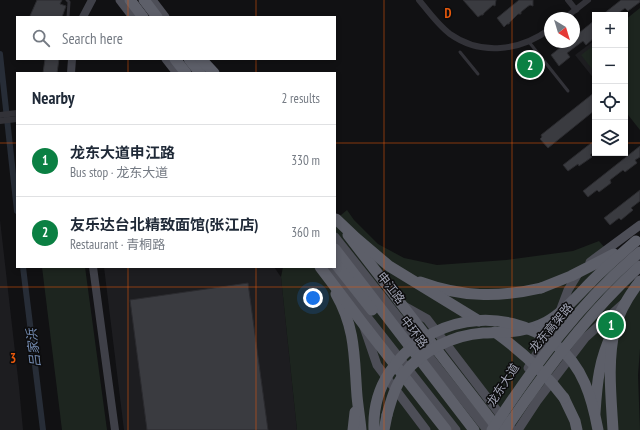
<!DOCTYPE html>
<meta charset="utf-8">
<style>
body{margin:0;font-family:"PT Sans Narrow","Noto Sans SC",sans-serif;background:#f6f6f7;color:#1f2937}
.controls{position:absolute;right:12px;top:12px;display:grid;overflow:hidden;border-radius:0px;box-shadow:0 2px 6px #0003}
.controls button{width:36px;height:36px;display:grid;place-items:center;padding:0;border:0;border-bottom:1px solid #e0e1e3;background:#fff;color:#1f2937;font:20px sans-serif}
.compass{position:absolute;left:544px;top:12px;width:36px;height:36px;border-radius:50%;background:#fff;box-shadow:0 2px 6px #0003;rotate:142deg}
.you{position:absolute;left:313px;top:298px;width:14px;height:14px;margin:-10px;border:3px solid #fff;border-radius:50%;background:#1a73e8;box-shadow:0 0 0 6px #1a73e833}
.badge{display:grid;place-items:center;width:26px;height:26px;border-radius:50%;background:#0b8043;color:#fff;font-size:13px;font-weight:700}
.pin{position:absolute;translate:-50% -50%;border:2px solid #fff;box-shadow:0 1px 4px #0006}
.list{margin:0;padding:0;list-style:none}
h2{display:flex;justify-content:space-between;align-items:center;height:52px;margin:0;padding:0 16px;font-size:17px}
h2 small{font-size:13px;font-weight:400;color:#747a83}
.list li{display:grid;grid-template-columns:26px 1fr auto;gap:12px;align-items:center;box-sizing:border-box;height:72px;padding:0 16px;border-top:1px solid #e0e1e3}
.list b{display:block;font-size:15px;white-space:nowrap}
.list p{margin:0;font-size:13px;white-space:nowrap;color:#747a83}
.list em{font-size:13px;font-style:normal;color:#747a83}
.icon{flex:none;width:22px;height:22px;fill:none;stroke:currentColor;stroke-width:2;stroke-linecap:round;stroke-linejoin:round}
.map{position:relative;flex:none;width:640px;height:430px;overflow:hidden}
.search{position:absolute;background:#fff;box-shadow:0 2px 6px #0003;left:16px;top:16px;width:320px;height:44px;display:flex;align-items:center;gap:10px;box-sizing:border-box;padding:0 14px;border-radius:0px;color:#747a83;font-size:15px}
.panel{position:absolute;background:#fff;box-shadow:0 2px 6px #0003;left:16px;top:72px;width:320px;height:196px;border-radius:0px}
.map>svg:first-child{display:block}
</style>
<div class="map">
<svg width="640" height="430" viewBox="0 0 640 430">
<rect width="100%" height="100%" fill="#111113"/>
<g fill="#1d1d20">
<path d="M595 40V80L575 55Z"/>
<path d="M0 220 19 387 23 430H0Z"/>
<path d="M104 267H274L281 277 297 430H124Z"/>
</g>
<g fill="#1d251f">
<path d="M640 8V130L625 111V20Z"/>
<path d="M595 44V73L581 55Z"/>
<path d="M347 210 354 220 378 244 404 258 437 265 506 260 573 251 599 241 640 289V349L638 375 640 430H297L281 277 283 267H335V220Z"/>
<path d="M42 267H85L107 430H62Z"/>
</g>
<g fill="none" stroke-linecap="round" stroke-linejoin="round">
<g stroke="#272d37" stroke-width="6">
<path d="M0 54 17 211"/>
<path d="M23 267 43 430"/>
</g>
</g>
<g fill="#3a3b40" stroke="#2b2b2f">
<path d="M37 0H62L60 4 66 6 62 17H33L30 16Z"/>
<path d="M463 0H496L495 6 493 5 484 13 483 15H481L478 17Z"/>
<path d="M519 0H533V6L530 5 527 7 521 12V14H518L510 22 509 24H507L504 27 497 18Z"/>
<path d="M621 0H640V2L628 11 625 8 616 15H602Z"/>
<path d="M595 20V37L586 45 583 41 567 53 570 57 559 66 551 55 567 42H574V37Z"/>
<path d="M45 59H59L57 73H43Z"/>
<path d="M595 92V110L548 148 540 139 542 137 541 135Z"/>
<path d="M595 140V150L590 155 592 157 579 166 578 164 568 171 563 165Z"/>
<path d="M640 146V157L635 160 637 163 625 172 623 170 610 180 611 183 599 192 597 190 588 197 583 191Z"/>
<path d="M640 190V201L631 208 633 210 621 220 619 218 610 225 604 218Z"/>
<path d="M248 283 268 430H147L130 300Z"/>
</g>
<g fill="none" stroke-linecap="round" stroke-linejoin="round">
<g stroke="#323238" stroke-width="3">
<path d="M67 0 69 2 68 17"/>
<path d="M529 42 568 91"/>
<path d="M460 52 478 74"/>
</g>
<g stroke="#323238" stroke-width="6">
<path d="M419 0C428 11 438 25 450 34 481 56 520 51 550 29"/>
<path d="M568 0 576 10"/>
<path d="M565 18 588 0"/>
<path d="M0 115 17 113"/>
<path d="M0 121 17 119"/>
</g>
<g stroke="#3f4048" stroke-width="8">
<path d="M83 17 92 0"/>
<path d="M71 73 72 59"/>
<path d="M93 267 115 430"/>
</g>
<g stroke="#4d4e57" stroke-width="9">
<path d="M120 0 133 17"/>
<path d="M152 0 165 17"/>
<path d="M166 59 177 73"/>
<path d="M335 237 487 430"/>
<path d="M590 262 640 225"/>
<path d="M328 267 456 430"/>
<path d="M402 305 427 319 512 430"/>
<path d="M364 327 377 365 426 430"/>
<path d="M528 368 556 322 568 290 579 272"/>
<path d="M518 430 537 401 585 338 624 303"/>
</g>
<g stroke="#5d5f69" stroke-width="11">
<path d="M130 0 143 17"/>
<path d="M144 0 157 17"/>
<path d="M175 59 186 73"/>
<path d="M189 59 200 73"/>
<path d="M201 59 214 73"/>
<path d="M348 235 399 301"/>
<path d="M335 249 474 430"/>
<path d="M335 263 372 310"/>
<path d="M420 282C461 297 498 298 541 288"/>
<path d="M336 294C356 329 354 358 357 396 358 407 360 419 361 430"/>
<path d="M367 329 446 430"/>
<path d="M564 398 575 421 577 430"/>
<path d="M595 413C597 382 599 360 613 331"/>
<path d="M353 430 355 412"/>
<path d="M384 430 387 415"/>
</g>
<g stroke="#5d5f69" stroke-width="11">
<path d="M336 219 356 238 389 266 479 321"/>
<path d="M320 267 367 329"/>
<path d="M541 288 571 276 614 254"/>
<path d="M399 301 499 430"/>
<path d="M495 332C521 351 544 371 564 398"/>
<path d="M387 415C391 401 395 386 404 374 422 350 454 335 483 333 505 332 525 333 546 322 563 313 579 294 593 280 607 266 621 254 636 241"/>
<path d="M374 430C373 409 378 390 389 373 426 316 503 303 556 345 583 366 592 398 598 430"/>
<path d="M492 430C534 366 581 301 640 252"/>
<path d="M505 430C544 372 588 313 640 266"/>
<path d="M613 430C611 396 607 361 615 328 619 312 630 294 640 281"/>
</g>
</g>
<path fill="none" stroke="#e8590c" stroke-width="1" stroke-opacity="0.55" d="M128 0V17M256 0V17M384 0V430M512 0V430M128 59V73M256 59V73M0 143H17M335 143H595M625 143H640M128 267V430M256 267V430M0 287H640"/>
<g text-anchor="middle" stroke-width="3" stroke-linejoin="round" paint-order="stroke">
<g font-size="12" fill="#a1a4b4" stroke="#0c0c0d">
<text transform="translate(391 288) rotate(52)" y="4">申江路</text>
<text transform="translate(551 328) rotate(-50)" y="4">龙东高架路</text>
<text transform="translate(414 332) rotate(53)" y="4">中环路</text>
<text transform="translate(503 385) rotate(-57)" y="4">龙东大道</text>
</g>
<g font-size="13" font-style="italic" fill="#758db3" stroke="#0c0c0d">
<text transform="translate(33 348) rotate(-97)" y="5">吕家浜</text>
</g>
</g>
<g font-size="13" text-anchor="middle" font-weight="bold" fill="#e8590c" stroke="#0c0c0d" stroke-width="3" stroke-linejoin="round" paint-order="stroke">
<text x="448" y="18">D</text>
<text x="13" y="363">3</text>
</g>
</svg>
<div class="controls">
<button>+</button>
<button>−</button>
<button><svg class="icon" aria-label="locate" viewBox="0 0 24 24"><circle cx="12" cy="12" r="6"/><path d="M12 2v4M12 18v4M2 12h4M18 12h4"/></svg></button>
<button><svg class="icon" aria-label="layers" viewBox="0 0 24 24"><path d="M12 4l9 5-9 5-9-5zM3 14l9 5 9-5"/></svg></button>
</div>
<svg class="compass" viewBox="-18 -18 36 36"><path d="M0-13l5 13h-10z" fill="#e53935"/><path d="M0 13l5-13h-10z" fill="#747a83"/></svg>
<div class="you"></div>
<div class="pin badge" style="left:611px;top:325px">1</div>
<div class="pin badge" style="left:530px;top:65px">2</div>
<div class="search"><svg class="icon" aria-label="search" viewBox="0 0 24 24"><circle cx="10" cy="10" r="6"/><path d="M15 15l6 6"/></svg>Search here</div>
<section class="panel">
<h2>Nearby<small>2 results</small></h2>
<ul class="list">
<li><span class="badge">1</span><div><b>龙东大道申江路</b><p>Bus stop · 龙东大道</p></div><em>330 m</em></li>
<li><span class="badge">2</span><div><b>友乐达台北精致面馆(张江店)</b><p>Restaurant · 青桐路</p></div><em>360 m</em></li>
</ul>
</section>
</div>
